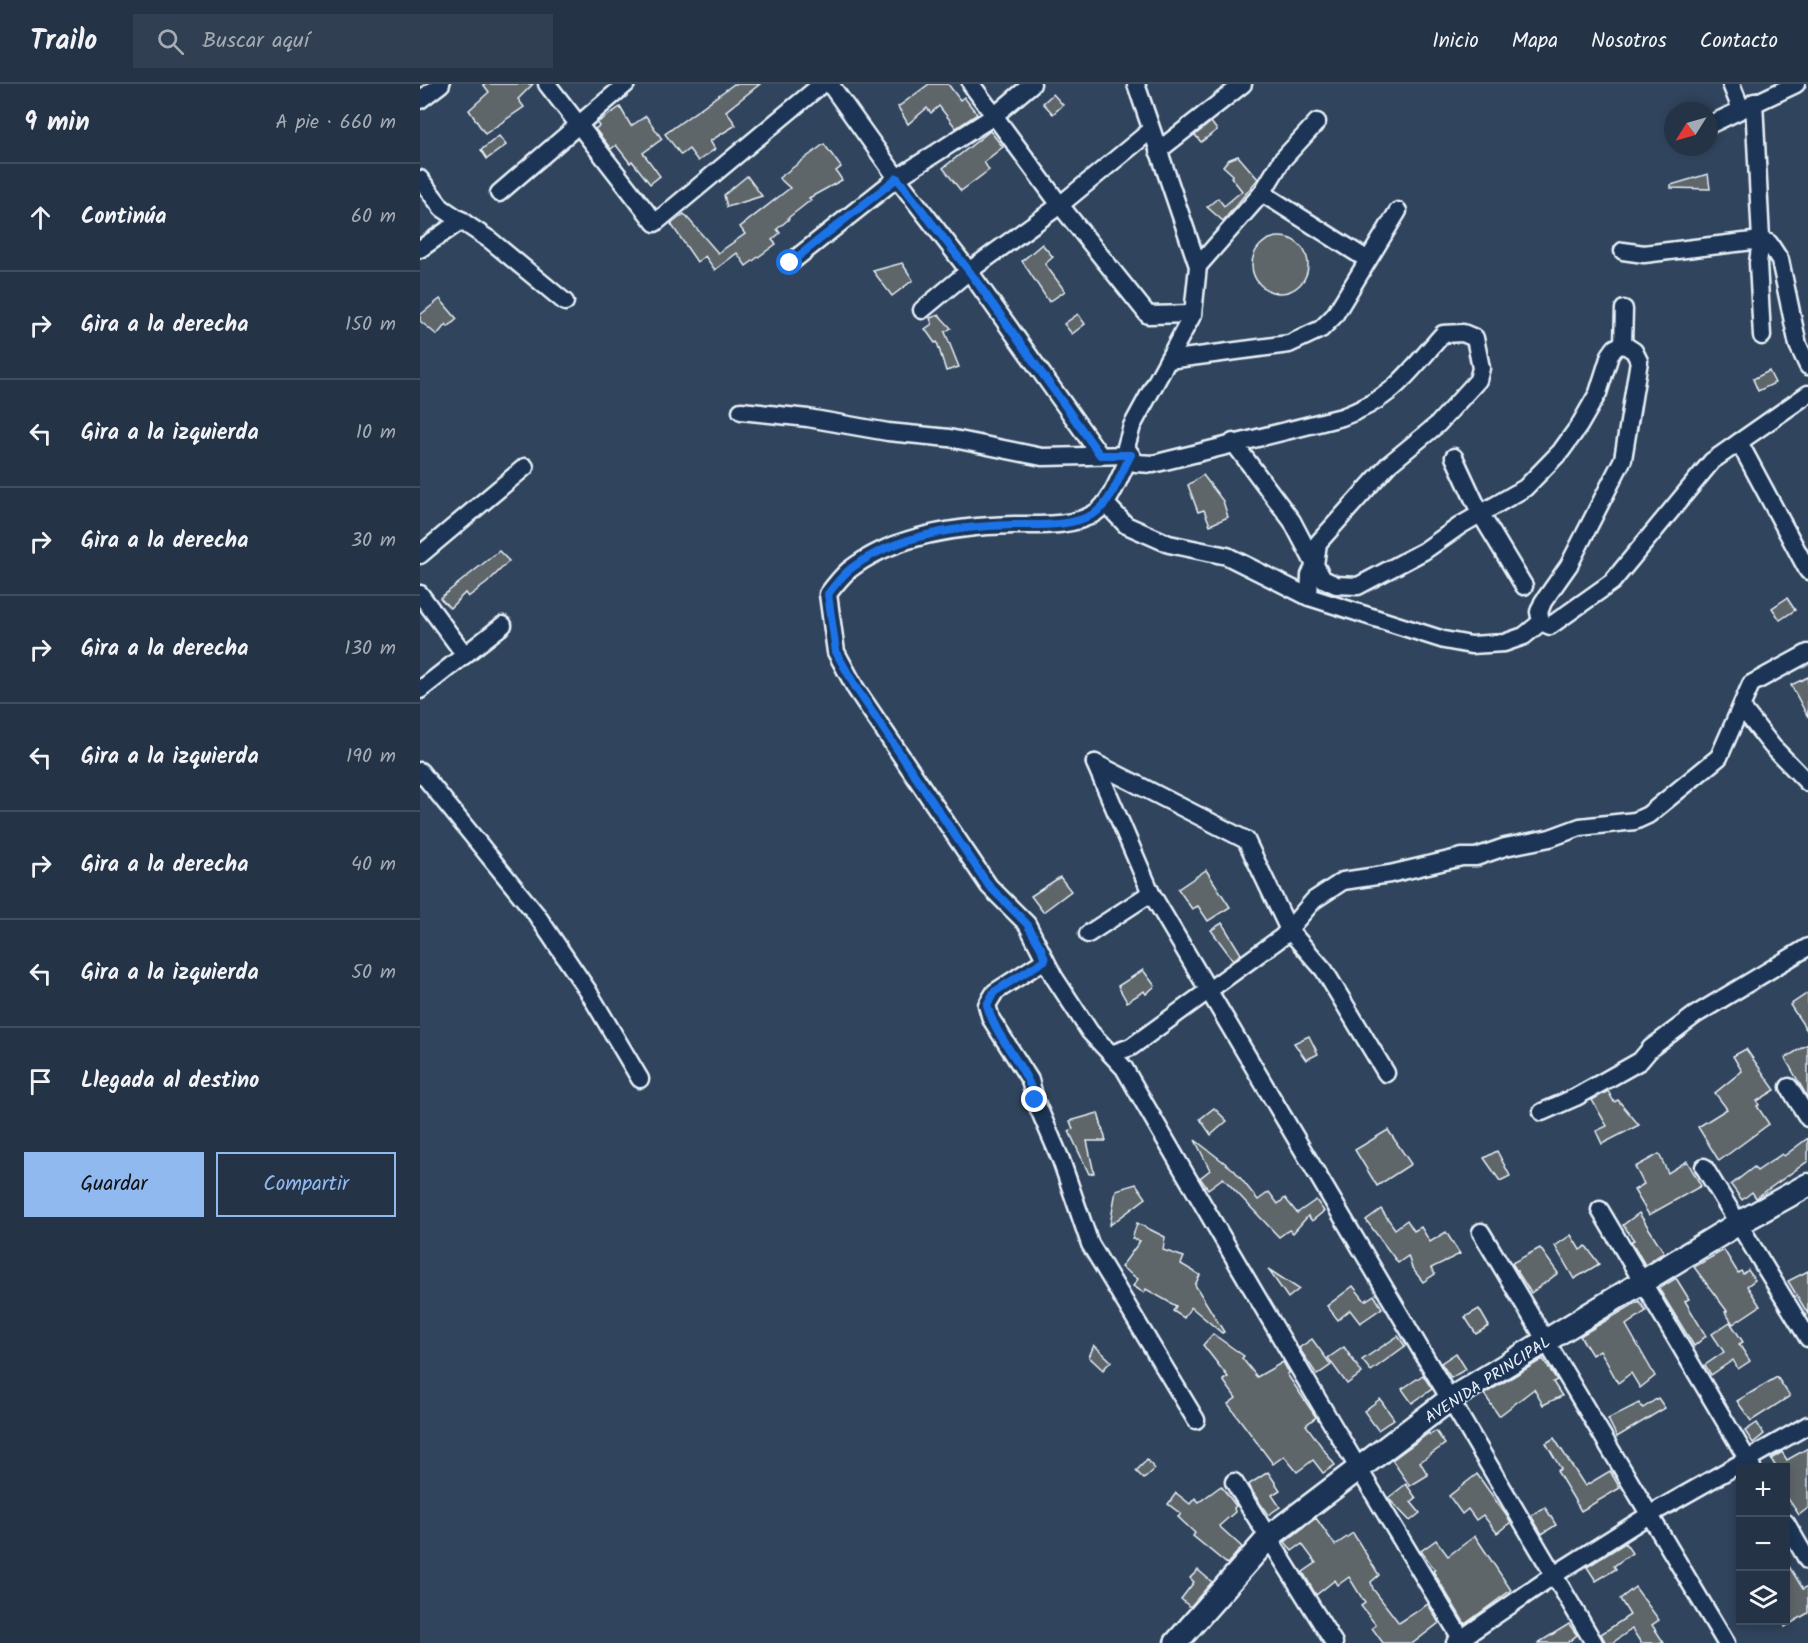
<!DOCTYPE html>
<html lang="es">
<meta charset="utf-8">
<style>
body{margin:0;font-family:Kalam,sans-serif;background:#303f51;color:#f1f3f6}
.controls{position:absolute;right:18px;bottom:18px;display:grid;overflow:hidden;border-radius:0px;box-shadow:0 3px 9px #0003}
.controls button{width:54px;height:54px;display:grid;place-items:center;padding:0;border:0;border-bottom:2px solid #414e5f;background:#243346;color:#f1f3f6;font:30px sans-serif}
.compass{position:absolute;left:1244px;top:18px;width:54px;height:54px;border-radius:50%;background:#243346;box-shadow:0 3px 9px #0003;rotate:233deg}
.stop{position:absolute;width:18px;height:18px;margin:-14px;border:4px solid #1a73e8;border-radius:50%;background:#fff}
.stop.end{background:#1a73e8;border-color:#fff;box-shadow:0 2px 6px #0008}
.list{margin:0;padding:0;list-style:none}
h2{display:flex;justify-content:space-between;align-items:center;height:78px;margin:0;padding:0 24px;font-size:26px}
h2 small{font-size:20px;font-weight:400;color:#a3aab3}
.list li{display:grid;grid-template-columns:39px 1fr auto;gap:18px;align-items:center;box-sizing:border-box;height:108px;padding:0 24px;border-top:2px solid #414e5f}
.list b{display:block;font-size:22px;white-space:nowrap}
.list em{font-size:20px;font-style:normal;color:#a3aab3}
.actions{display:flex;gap:12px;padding:18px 24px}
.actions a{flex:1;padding:14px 0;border:2px solid #90b9f0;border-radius:0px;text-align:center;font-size:21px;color:#90b9f0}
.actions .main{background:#90b9f0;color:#111}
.icon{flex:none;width:33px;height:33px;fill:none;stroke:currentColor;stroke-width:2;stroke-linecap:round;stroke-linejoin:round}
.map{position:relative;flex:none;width:1388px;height:1559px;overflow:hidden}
header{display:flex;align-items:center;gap:36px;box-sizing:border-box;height:84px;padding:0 30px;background:#243346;border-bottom:2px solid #414e5f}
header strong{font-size:28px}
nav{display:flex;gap:33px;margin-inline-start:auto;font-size:21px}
.search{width:420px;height:54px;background:#303f51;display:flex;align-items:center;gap:15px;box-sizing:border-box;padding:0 21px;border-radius:0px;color:#a3aab3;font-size:22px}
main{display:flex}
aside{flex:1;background:#243346}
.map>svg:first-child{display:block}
</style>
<header>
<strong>Trailo</strong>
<div class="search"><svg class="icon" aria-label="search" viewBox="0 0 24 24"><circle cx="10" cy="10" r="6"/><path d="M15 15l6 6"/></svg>Buscar aquí</div>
<nav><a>Inicio</a><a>Mapa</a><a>Nosotros</a><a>Contacto</a></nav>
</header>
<main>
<aside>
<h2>9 min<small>A pie · 660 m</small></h2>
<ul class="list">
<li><svg class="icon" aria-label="ahead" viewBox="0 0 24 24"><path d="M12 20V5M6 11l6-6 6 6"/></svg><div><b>Continúa</b></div><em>60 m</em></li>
<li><svg class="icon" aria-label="right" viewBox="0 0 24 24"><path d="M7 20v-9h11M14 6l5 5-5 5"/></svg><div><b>Gira a la derecha</b></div><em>150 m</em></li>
<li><svg class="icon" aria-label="left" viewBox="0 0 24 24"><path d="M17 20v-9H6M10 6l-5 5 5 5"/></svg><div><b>Gira a la izquierda</b></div><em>10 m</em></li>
<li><svg class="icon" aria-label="right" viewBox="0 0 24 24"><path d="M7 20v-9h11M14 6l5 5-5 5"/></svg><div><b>Gira a la derecha</b></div><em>30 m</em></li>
<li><svg class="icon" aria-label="right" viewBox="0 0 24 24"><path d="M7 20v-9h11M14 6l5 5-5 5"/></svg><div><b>Gira a la derecha</b></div><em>130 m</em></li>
<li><svg class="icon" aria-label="left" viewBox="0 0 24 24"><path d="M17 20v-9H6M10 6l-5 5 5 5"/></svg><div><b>Gira a la izquierda</b></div><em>190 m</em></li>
<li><svg class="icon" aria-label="right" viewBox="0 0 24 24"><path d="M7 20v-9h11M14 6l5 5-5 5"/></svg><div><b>Gira a la derecha</b></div><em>40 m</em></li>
<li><svg class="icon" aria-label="left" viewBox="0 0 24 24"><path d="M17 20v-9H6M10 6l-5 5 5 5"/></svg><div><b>Gira a la izquierda</b></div><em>50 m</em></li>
<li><svg class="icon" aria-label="arrive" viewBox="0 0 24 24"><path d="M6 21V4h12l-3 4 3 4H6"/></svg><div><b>Llegada al destino</b></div></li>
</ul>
<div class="actions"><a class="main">Guardar</a><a>Compartir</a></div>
</aside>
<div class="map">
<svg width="1388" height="1559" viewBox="0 0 1388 1559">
<rect width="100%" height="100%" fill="#30445d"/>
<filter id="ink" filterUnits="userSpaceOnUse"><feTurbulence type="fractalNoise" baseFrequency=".0167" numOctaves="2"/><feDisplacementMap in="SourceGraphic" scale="12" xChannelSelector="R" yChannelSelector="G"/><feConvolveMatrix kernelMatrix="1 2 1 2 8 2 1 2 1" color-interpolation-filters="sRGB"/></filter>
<g filter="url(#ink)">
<g fill="#5e666b" stroke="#e8f1f8" stroke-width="1.5">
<path d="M63 0H113L98 15 104 23 65 50 49 26 69 8Z"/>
<path d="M314 0H340L306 27 316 41 290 57 295 65 278 77 269 65 261 71 245 50Z"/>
<path d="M509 0H528L540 16 544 13 557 30 536 44 519 22 511 29 507 24 488 40 478 23Z"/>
<path d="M633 10 643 21 633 30 623 19Z"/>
<path d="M200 23 211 42 226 32 242 55 223 69 240 92 230 100 212 77 210 79 196 61 191 65 175 45 179 42 177 39Z"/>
<path d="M791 38 797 46 781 58 775 51Z"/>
<path d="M570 47 583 63 564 78 569 86 541 107 523 84Z"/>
<path d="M79 52 86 61 67 75 61 66Z"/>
<path d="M404 60 421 83 416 87 422 96 389 114 391 116 368 134 369 135 357 145 360 149 352 156 356 160 326 182 317 169 295 186 285 172 277 178 251 140 264 130 298 169 325 150 320 143 370 104 359 94Z"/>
<path d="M818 72 838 95 803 137 787 123 798 114 804 122 822 107 811 93 813 91 803 82 808 76Z"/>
<path d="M1288 90 1290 105 1251 104V101Z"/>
<path d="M327 92 342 112 307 123 304 111Z"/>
<circle cx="860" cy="181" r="28"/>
<path d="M622 160 633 173 625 180 645 207 629 218 602 177Z"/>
<path d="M482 179 493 196 472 212 453 187Z"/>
<path d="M20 215 37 235 28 243 26 240 17 251 0 237V231Z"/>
<path d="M658 230 665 240 652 250 644 240Z"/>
<path d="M519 231 531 244 525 248 539 283 526 287 517 258 515 259 505 245 512 240 510 234Z"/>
<path d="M1349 287 1355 299 1338 307 1333 295Z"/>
<path d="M783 391 803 417 808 433 790 441 784 426 778 428 768 401Z"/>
<path d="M79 467 89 477 67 499 48 513 45 509 30 524 20 514Z"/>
<path d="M1367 514 1375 526 1360 536 1352 524Z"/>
<path d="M1388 593V633L1371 601Z"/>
<path d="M786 786 810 823 788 837 778 822 772 825 758 805Z"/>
<path d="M640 793 651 807 623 828 611 812Z"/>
<path d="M802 839 821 870 813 876 791 846Z"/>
<path d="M723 886 735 902 726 910 724 907 707 918 698 902Z"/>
<path d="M1388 909V948L1370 921Z"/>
<path d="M889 952 898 970 886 976 874 959Z"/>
<path d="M1388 960V1014L1365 974Z"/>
<path d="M1326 965 1355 1006 1337 1017 1339 1021 1337 1022 1349 1040 1299 1077 1278 1043 1307 1025 1295 1009 1322 987 1313 972Z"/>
<path d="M1188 1007 1194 1018 1198 1016 1219 1041 1182 1060 1176 1047 1187 1042 1172 1016Z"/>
<path d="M794 1024 807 1037 791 1051 780 1035Z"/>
<path d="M678 1029 686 1057H667L674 1089 669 1090 649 1047 653 1045 650 1037Z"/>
<path d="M968 1046 991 1080 957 1102 935 1066Z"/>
<path d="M1388 1054V1077L1336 1114 1332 1108 1322 1116 1311 1101 1334 1083 1337 1087 1362 1070 1364 1072Z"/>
<path d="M775 1056 814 1086 838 1116 849 1108 858 1120 865 1114 877 1129 896 1116 904 1127 892 1137 888 1132 873 1149 869 1146 859 1153 803 1094 788 1105 780 1094 790 1086Z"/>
<path d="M1077 1067 1090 1092 1080 1097 1064 1074Z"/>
<path d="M1239 1070 1248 1089 1267 1077 1281 1102 1229 1131 1214 1106 1224 1100 1215 1083Z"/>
<path d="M716 1100 726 1114 690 1141 696 1106Z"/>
<path d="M961 1125 975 1145 987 1136 994 1147 1001 1143 1010 1158 1026 1148 1040 1170 1011 1184 1015 1190 1003 1198 992 1184 988 1172 978 1179 946 1136Z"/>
<path d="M1219 1129 1244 1168 1225 1181 1211 1157 1214 1156 1203 1141Z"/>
<path d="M717 1139 745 1153 743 1166 764 1173 761 1180 780 1191 775 1201 804 1248 802 1249 771 1223 764 1234 753 1227 756 1222 726 1205 724 1209 713 1202 718 1195 701 1183 720 1157 712 1155Z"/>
<path d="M1151 1151 1160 1166 1166 1162 1179 1180 1154 1195 1135 1162Z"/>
<path d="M1120 1164 1138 1189 1111 1209 1092 1179Z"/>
<path d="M1304 1166 1318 1189 1321 1187 1323 1190 1328 1186 1335 1196 1327 1202 1340 1222 1313 1240 1305 1228 1307 1227 1274 1183Z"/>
<path d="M848 1185 879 1205 868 1214Z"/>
<path d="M1388 1187V1230L1368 1197Z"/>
<path d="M1256 1194 1269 1215 1265 1217 1286 1252 1274 1262 1239 1205Z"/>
<path d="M933 1202 945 1217 954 1211 962 1224 940 1239 930 1226 918 1236 907 1222Z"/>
<path d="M1219 1217 1226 1227 1206 1241 1235 1292 1220 1304 1211 1289 1198 1299 1180 1266 1172 1271 1160 1252Z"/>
<path d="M1059 1225 1069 1242 1056 1250 1045 1233Z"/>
<path d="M1310 1238 1323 1258 1319 1260 1330 1277 1318 1285 1313 1276 1291 1291 1285 1281 1304 1268 1292 1250Z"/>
<path d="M793 1250 824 1272 822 1274 837 1293 863 1278 869 1289 867 1290 896 1333 886 1341 915 1381 903 1389 893 1376 877 1388 864 1372 853 1380 808 1320 816 1314 803 1296 808 1293 783 1261Z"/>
<path d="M978 1252 985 1262 951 1287 942 1276Z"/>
<path d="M892 1255 911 1281 897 1291 879 1264Z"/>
<path d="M674 1261 691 1277 683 1286 669 1273Z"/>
<path d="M924 1263 942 1289 927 1300 908 1274Z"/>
<path d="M1036 1269 1046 1285 1031 1294 1021 1279Z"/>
<path d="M1123 1275 1137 1296 1133 1298 1142 1312 1123 1321 1114 1305 1079 1332 1064 1310Z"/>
<path d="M1003 1291 1012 1305 992 1319 982 1305Z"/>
<path d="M1357 1293 1370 1312 1331 1337 1317 1317Z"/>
<path d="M1238 1314 1245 1324 1197 1353 1188 1335 1219 1319 1223 1324Z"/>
<path d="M960 1315 974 1335 958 1346 944 1327Z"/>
<path d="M1337 1339 1344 1350 1333 1359 1325 1347Z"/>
<path d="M1016 1347 1025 1360 1000 1378 1008 1391 990 1402 972 1376 1009 1349 1010 1351Z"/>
<path d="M1134 1354 1165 1402 1190 1387 1200 1404 1161 1427 1137 1387 1141 1385 1126 1359Z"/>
<path d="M1388 1364V1424L1379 1431 1365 1410V1383H1356L1351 1375 1362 1368 1367 1376Z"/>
<path d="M727 1376 735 1385 724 1395 716 1387Z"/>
<path d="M848 1388 860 1406 852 1411 860 1423 848 1431 828 1401Z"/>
<path d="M1057 1390 1091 1438 1077 1449 1063 1431 1056 1436 1048 1425 1042 1430 1029 1412Z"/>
<path d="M986 1400 996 1414 991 1418 1000 1429 990 1437 968 1414Z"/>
<path d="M801 1402 816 1422 814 1424 815 1428 799 1442 822 1463 807 1480 773 1452 775 1449 758 1433 761 1430 748 1420 756 1409 770 1420 775 1414 779 1418Z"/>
<path d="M1125 1423 1136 1441 1122 1450 1111 1432Z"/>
<path d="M896 1434 915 1461 933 1449 959 1491 951 1498 953 1505 979 1539 1008 1520 1019 1539 993 1559H963L952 1544 956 1541 941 1522 945 1519 929 1493 918 1501 915 1496 896 1511 883 1488 896 1479 882 1460 872 1467 865 1458Z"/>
<path d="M1055 1452 1091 1506 1045 1540 1013 1487 1015 1486 1001 1467 1016 1456 1028 1472Z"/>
<path d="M1205 1459 1212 1469 1194 1482 1196 1485 1176 1497 1167 1483Z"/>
<path d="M1365 1476 1383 1505 1388 1502V1529L1365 1543Z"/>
<path d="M778 1486 792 1498 770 1523 761 1515 774 1498 770 1494Z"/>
<path d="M1215 1503 1239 1536 1232 1541 1244 1559H1221L1212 1545 1192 1559H1186L1181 1550 1210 1531 1200 1515Z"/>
<path d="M1149 1540 1157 1551 1147 1559H1118Z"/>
</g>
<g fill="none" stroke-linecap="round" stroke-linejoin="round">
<g stroke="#e8f1f8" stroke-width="21">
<g id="street">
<path d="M127 0 235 139 402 0"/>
<path d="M410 0 477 94 549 187 680 371"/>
<path d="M551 0 640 121 728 231 773 230"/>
<path d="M716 0 778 182 773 230 712 342 706 363 716 379 733 380 922 333C974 314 987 290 1023 250L1043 249 1055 254 1061 284 1058 296 1018 340 968 381 898 459 895 481 903 495 916 501 938 502 1004 467 1041 441 1105 404 1141 367 1159 342 1178 309 1190 271 1195 264 1203 260 1214 267 1219 277 1203 375 1149 481 1123 518 1119 528 1121 538 1130 542 1192 498 1292 377 1388 310"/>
<path d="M1311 0 1321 25"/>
<path d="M0 16 21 0"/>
<path d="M1334 18 1341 156 1338 179 1342 252"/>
<path d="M1289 41 1376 0"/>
<path d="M738 67 823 0"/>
<path d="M0 95 22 124 70 156 145 218"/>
<path d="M79 109 206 0"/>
<path d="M842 109 948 176"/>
<path d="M0 165 42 136"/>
<path d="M1203 167 1224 170 1341 156 1349 159 1360 176 1378 261 1388 282"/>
<path d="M370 179 477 94 574 32 612 0"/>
<path d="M778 182 842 109 862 76 897 38"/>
<path d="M502 226 549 187 640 121 730 47"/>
<path d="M1203 260 1204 225"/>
<path d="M748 276 869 260 901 245 914 232 978 127"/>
<path d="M321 327 388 334 468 348 529 354 622 373 711 371"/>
<path d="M813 358 872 437 895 481 890 491 889 513"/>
<path d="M1319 358 1388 487"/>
<path d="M711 371C700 389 693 417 675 429 653 443 620 441 594 441 539 442 474 451 429 486 421 493 414 502 408 510L416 568 436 605 569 802 607 840 634 893 670 948 704 984C815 1177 928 1369 1044 1559"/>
<path d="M1034 373 1060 429 1104 502"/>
<path d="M686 420 706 441 749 460 807 472 889 513 1024 556 1051 561 1084 559 1104 552 1121 538"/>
<path d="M0 471 105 383"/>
<path d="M0 510 45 571"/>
<path d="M0 606 83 541"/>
<path d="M1323 625 1352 662 1388 699"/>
<path d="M675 679 731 809 1174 1559"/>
<path d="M675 679 826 756 869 846 904 886 966 989"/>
<path d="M0 687 116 830 168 907 220 995"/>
<path d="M668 850 731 809"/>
<path d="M625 876 575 908 567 921 571 935 610 996 615 1016 641 1076 670 1160 776 1336"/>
<path d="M691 970 711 963 862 853 894 816 923 797 970 790 1042 773H1056L1085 763 1130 754 1160 743 1215 737 1228 731 1299 673 1331 600 1388 569"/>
<path d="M1369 1003 1388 1034"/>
<path d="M1122 1028 1156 1013 1220 977 1231 964 1275 931 1388 863"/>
<path d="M1284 1083 1388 1254"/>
<path d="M1180 1126 1332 1383"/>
<path d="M1061 1148 1306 1559"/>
<path d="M814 1398 914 1559"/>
<path d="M1366 1439 1388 1477"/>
<path d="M1035 1559 1134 1491 1229 1431 1388 1341"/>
</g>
</g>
<g stroke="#e8f1f8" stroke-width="27">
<path id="secondary" d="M756 1559 850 1452 1029 1316 1319 1139 1388 1101"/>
</g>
<use href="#street" stroke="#1d3557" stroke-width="16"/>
<use href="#secondary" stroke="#1d3557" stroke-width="22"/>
</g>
</g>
<g fill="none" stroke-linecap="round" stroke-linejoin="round" filter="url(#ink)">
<path stroke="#1a73e8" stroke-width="8" d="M370 179 477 94 549 187 680 371H711C700 389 693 417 675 429 653 443 620 441 594 441 539 442 474 451 429 486 421 493 414 502 408 510L416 568 436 604 569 802 607 840 621 864 625 876 574 908 567 921C576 956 606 980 615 1016"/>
</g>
<g text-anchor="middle" stroke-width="4.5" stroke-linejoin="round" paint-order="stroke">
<g font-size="16" fill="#e8f1f8" stroke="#1d3557">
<text transform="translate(1067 1295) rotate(-33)" y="6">AVENIDA PRINCIPAL</text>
</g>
</g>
</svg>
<div class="controls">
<button>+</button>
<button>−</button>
<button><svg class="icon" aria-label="layers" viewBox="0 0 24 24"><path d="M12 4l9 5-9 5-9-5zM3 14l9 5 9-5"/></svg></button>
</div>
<svg class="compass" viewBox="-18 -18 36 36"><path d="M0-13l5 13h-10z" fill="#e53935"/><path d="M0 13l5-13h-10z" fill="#a3aab3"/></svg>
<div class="stop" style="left:370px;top:179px"></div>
<div class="stop end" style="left:615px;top:1016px"></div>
</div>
</main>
